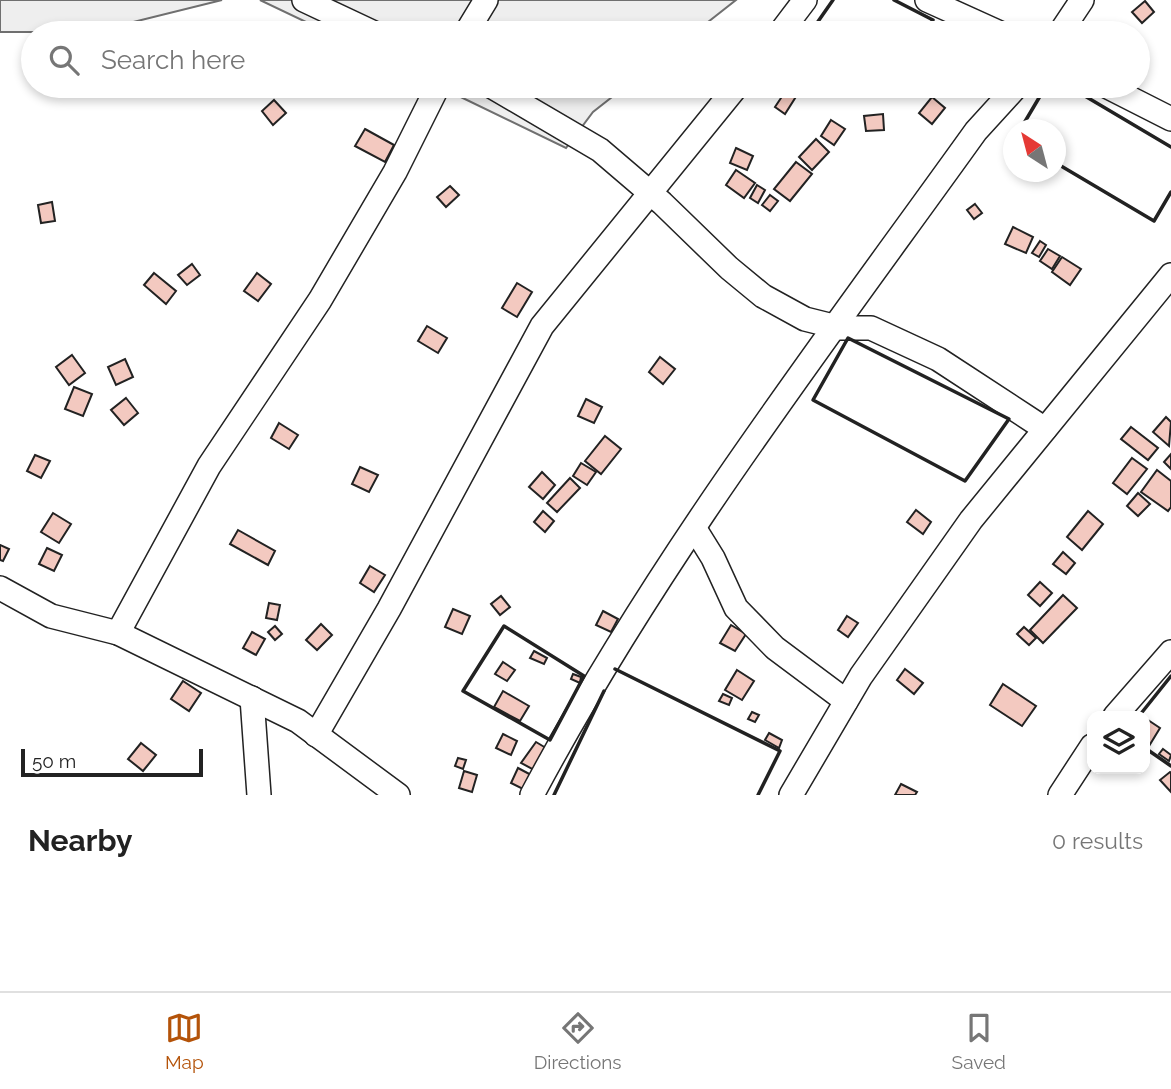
<!DOCTYPE html>
<style>
body{margin:0;font-family:Raleway,sans-serif;background:#f2f2f2;color:#222}
.controls{position:absolute;right:21px;bottom:21px;display:grid;overflow:hidden;border-radius:14px;box-shadow:0 4px 10px #0003}
.controls button{width:63px;height:63px;display:grid;place-items:center;padding:0;border:0;border-bottom:2px solid #e0e0e0;background:#fff;color:#222;font:35px sans-serif}
.compass{position:absolute;left:1003px;top:119px;width:63px;height:63px;border-radius:50%;background:#fff;box-shadow:0 4px 10px #0003;rotate:324deg}
.scale{position:absolute;left:21px;bottom:18px;width:182px;box-sizing:border-box;padding-left:7px;border:4px solid #222;border-top:0;font-size:19px;line-height:24px;white-space:nowrap;color:#222;-webkit-text-stroke:5px #fff;paint-order:stroke}
.list{margin:0;padding:0;list-style:none}
h2{display:flex;justify-content:space-between;align-items:center;height:91px;margin:0;padding:0 28px;font-size:30px}
h2 small{font-size:23px;font-weight:400;color:#767676}
.icon{flex:none;width:38px;height:38px;fill:none;stroke:currentColor;stroke-width:2;stroke-linecap:round;stroke-linejoin:round}
.map{position:relative;flex:none;width:1171px;height:795px;overflow:hidden}
.search{position:absolute;background:#fff;box-shadow:0 4px 10px #0003;left:21px;right:21px;top:21px;height:77px;display:flex;align-items:center;gap:18px;box-sizing:border-box;padding:0 24px;border-radius:38px;color:#767676;font-size:26px}
.sheet{height:196px;background:#fff}
nav{display:flex;justify-content:space-around;align-items:center;box-sizing:border-box;height:98px;border-top:2px solid #e0e0e0;background:#fff;font-size:19px;color:#767676}
nav a{display:grid;justify-items:center;gap:4px}
nav .on{color:#b45309}
.map>svg:first-child{display:block}
</style>
<div class="map">
<svg width="1171" height="795" viewBox="0 0 1171 795">
<rect width="100%" height="100%" fill="#fff"/>
<g fill="#eee" stroke="#6f6f6f" stroke-width="2">
<path d="M0 0H222L93 32H0Z"/>
<path d="M260 0H736L694 33H329Z"/>
<path d="M438 86H626L593 112 566 148Z"/>
</g>
<g fill="#f3c9c0" stroke="#222" stroke-width="2">
<path d="M1145 1 1154 12 1142 23 1132 12Z"/>
<path d="M405 86H419L412 93Z"/>
<path d="M787 89 797 95 785 114 775 107Z"/>
<path d="M932 97 945 108 932 124 919 113Z"/>
<path d="M274 100 286 113 273 125 262 111Z"/>
<path d="M883 114 884 130 866 131 864 116Z"/>
<path d="M831 120 845 129 834 145 821 136Z"/>
<path d="M365 129 394 145 385 162 355 146Z"/>
<path d="M816 139 829 152 812 170 799 157Z"/>
<path d="M736 148 753 156 747 170 730 163Z"/>
<path d="M796 162 812 174 790 201 774 189Z"/>
<path d="M736 170 755 183 744 198 726 185Z"/>
<path d="M1027 172H1045L1042 178Z"/>
<path d="M757 185 765 190 758 203 750 198Z"/>
<path d="M450 186 459 195 446 207 437 197Z"/>
<path d="M770 195 778 201 770 211 762 205Z"/>
<path d="M52 202 55 221 41 223 38 205Z"/>
<path d="M975 204 982 213 974 219 967 210Z"/>
<path d="M1013 227 1033 237 1026 253 1005 244Z"/>
<path d="M1040 241 1046 245 1039 257 1032 253Z"/>
<path d="M1048 249 1060 256 1052 269 1040 261Z"/>
<path d="M1062 257 1081 269 1070 285 1052 272Z"/>
<path d="M192 264 200 275 187 285 178 275Z"/>
<path d="M154 273 176 291 166 304 144 285Z"/>
<path d="M257 273 271 284 258 301 244 291Z"/>
<path d="M517 283 532 292 517 317 502 308Z"/>
<path d="M427 326 447 338 438 353 418 341Z"/>
<path d="M72 355 85 373 69 385 56 367Z"/>
<path d="M660 357 675 369 663 384 649 372Z"/>
<path d="M125 359 133 377 116 385 108 367Z"/>
<path d="M74 387 92 394 83 416 65 409Z"/>
<path d="M126 398 138 413 124 425 111 410Z"/>
<path d="M586 399 602 407 594 423 578 416Z"/>
<path d="M1166 417 1171 422 1169 446 1153 432Z"/>
<path d="M279 423 298 435 289 449 271 438Z"/>
<path d="M1131 427 1158 448 1148 460 1121 439Z"/>
<path d="M605 436 621 449 601 474 585 461Z"/>
<path d="M1171 454V469L1164 462Z"/>
<path d="M35 455 50 461 41 478 27 471Z"/>
<path d="M1132 458 1147 469 1127 494 1113 483Z"/>
<path d="M581 463 596 472 587 485 573 476Z"/>
<path d="M360 467 378 475 369 492 352 484Z"/>
<path d="M1157 470 1171 481V507L1168 511 1141 492Z"/>
<path d="M542 472 555 485 543 499 529 487Z"/>
<path d="M570 478 580 488 557 512 547 503Z"/>
<path d="M1138 493 1150 504 1138 516 1127 506Z"/>
<path d="M916 510 931 522 923 534 907 522Z"/>
<path d="M543 511 554 521 545 532 534 522Z"/>
<path d="M1088 511 1103 524 1082 550 1067 537Z"/>
<path d="M53 513 71 524 59 543 41 532Z"/>
<path d="M238 530 275 551 268 565 230 544Z"/>
<path d="M0 545 9 549 3 561 0 560Z"/>
<path d="M47 548 62 555 54 571 39 564Z"/>
<path d="M1063 552 1075 563 1066 574 1053 564Z"/>
<path d="M370 566 385 575 374 592 360 583Z"/>
<path d="M1040 582 1052 593 1040 606 1028 595Z"/>
<path d="M1063 595 1077 608 1043 643 1030 630Z"/>
<path d="M501 596 510 607 500 615 491 604Z"/>
<path d="M269 603 280 605 277 620 266 618Z"/>
<path d="M453 609 470 616 462 634 445 627Z"/>
<path d="M603 611 618 619 611 632 596 625Z"/>
<path d="M847 616 858 623 848 637 838 630Z"/>
<path d="M321 624 332 635 317 650 306 640Z"/>
<path d="M731 625 746 634 735 651 720 643Z"/>
<path d="M275 626 282 634 275 640 268 632Z"/>
<path d="M1024 627 1036 638 1029 645 1017 634Z"/>
<path d="M252 632 265 639 256 655 243 648Z"/>
<path d="M534 651 547 658 544 664 530 658Z"/>
<path d="M503 662 515 670 507 681 495 674Z"/>
<path d="M905 669 923 683 914 694 897 680Z"/>
<path d="M737 670 754 681 742 700 725 690Z"/>
<path d="M573 674 581 677 580 683 571 679Z"/>
<path d="M183 681 201 693 189 711 171 699Z"/>
<path d="M1003 684 1036 706 1022 726 990 705Z"/>
<path d="M503 691 529 706 520 721 494 707Z"/>
<path d="M723 694 732 698 729 705 719 701Z"/>
<path d="M752 712 759 715 755 722 748 719Z"/>
<path d="M1145 718 1160 728 1149 746 1145 743Z"/>
<path d="M769 733 782 740 779 748 765 740Z"/>
<path d="M503 734 517 741 511 755 496 748Z"/>
<path d="M536 742 546 748 534 770 521 763Z"/>
<path d="M141 743 156 755 143 771 128 759Z"/>
<path d="M1163 749 1171 755 1169 761 1159 754Z"/>
<path d="M458 758 466 760 463 769 455 766Z"/>
<path d="M518 768 535 777 527 791 511 783Z"/>
<path d="M464 771 477 775 472 792 459 788Z"/>
<path d="M1170 772 1171 773V792L1160 780Z"/>
<path d="M901 784 917 792 915 795H895Z"/>
</g>
<g fill="none" stroke-linecap="round" stroke-linejoin="round">
<g stroke="#222" stroke-width="26">
<g id="street">
<path d="M304 0 374 33"/>
<path d="M927 0 1000 33"/>
<path d="M466 33 486 0"/>
<path d="M780 33 805 0"/>
<path d="M1060 33 1082 0"/>
<path d="M491 86 600 150 662 203 729 268 763 296 805 319 841 328H871L938 359 1045 429"/>
<path d="M1106 86 1171 119"/>
<path d="M695 529 713 558 736 608 775 648 846 701"/>
<path d="M0 588 51 616 118 633 298 721 398 795"/>
<path d="M118 633 209 466 320 300 395 172 438 86"/>
<path d="M252 698 259 795"/>
<path d="M1115 716 1171 652"/>
<path d="M316 735 389 609 542 326 737 86"/>
<path d="M532 795C657 560 821 347 976 131L1017 86"/>
<path d="M791 795 861 676 971 520 1171 275"/>
<path d="M1060 795 1092 746"/>
</g>
</g>
<use href="#street" stroke="#fff" stroke-width="23"/>
<g stroke="#222" stroke-width="3.5">
<path d="M894 0 933 20 923 33"/>
<path d="M810 33 833 0"/>
<path d="M886 86H887"/>
<path d="M1068 86 1171 147"/>
<path d="M1020 130 1046 86"/>
<path d="M1056 163 1154 221 1171 192"/>
<path d="M848 338 1009 419 965 481 813 400Z"/>
<path d="M504 626 584 676 550 740 463 691Z"/>
<path d="M615 669 780 751 758 795"/>
<path d="M1139 716 1171 676"/>
<path d="M1145 748 1171 766"/>
<path d="M554 795 604 691"/>
</g>
</g>
</svg>
<div class="controls">
<button><svg class="icon" aria-label="layers" viewBox="0 0 24 24"><path d="M12 4l9 5-9 5-9-5zM3 14l9 5 9-5"/></svg></button>
</div>
<svg class="compass" viewBox="-18 -18 36 36"><path d="M0-13l5 13h-10z" fill="#e53935"/><path d="M0 13l5-13h-10z" fill="#767676"/></svg>
<div class="scale">50 m</div>
<div class="search"><svg class="icon" aria-label="search" viewBox="0 0 24 24"><circle cx="10" cy="10" r="6"/><path d="M15 15l6 6"/></svg>Search here</div>
</div>
<section class="sheet">
<h2>Nearby<small>0 results</small></h2>
<ul class="list">
</ul>
</section>
<nav>
<a class="on"><svg class="icon" aria-label="map" viewBox="0 0 24 24"><path d="M3 6l6-2 6 2 6-2v14l-6 2-6-2-6 2zM9 4v14M15 6v14"/></svg>Map</a>
<a><svg class="icon" aria-label="directions" viewBox="0 0 24 24"><path d="M12 3l9 9-9 9-9-9zM9 14v-3h6M13 9l2 2-2 2"/></svg>Directions</a>
<a><svg class="icon" aria-label="saved" viewBox="0 0 24 24"><path d="M7 4h10v16l-5-4-5 4z"/></svg>Saved</a>
</nav>
